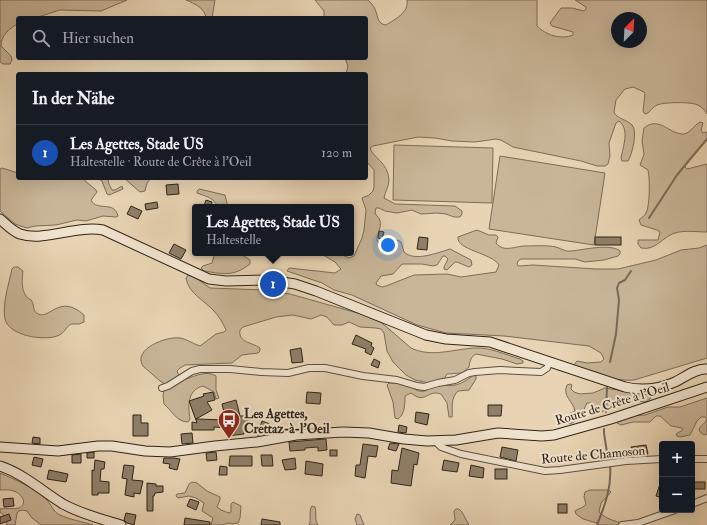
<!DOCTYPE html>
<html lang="de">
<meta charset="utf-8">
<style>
body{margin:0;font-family:"IM FELL Double Pica",serif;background:#20242c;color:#f1f3f6}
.controls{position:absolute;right:12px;bottom:12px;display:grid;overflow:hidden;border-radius:4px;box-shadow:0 4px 16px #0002}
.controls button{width:36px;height:36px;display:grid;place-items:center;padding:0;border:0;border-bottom:1px solid #363941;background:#171b24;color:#f1f3f6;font:20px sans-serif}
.compass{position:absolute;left:611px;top:12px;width:36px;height:36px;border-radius:50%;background:#171b24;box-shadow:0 4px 16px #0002;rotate:24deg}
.you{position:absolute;left:388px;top:245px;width:14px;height:14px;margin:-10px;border:3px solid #fff;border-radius:50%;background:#1a73e8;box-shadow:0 0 0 6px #1a73e833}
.badge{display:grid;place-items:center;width:26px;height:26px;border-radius:50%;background:#0b8043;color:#fff;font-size:13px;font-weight:700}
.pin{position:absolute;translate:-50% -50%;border:2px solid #fff;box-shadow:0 1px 4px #0006}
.popup{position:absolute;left:192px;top:204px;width:162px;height:52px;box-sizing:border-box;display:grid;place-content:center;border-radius:4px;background:#171b24;filter:drop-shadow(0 1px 3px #0005);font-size:13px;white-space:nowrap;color:#9ea1a6}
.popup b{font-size:15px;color:#f1f3f6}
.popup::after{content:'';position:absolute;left:50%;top:100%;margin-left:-8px;border:8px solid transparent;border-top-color:#171b24}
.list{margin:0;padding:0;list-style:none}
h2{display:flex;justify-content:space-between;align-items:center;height:52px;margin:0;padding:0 16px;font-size:17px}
h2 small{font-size:13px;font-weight:400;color:#9ea1a6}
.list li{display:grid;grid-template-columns:26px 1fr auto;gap:12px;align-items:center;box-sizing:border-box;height:56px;padding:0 16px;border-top:1px solid #363941}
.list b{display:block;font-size:15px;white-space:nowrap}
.list p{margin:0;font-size:13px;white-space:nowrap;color:#9ea1a6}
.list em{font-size:13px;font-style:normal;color:#9ea1a6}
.icon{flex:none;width:22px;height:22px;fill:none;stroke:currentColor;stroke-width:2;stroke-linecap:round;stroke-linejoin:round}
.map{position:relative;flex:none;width:707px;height:525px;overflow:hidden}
.search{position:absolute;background:#171b24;box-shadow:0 4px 16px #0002;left:16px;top:16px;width:352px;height:44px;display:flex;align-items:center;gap:10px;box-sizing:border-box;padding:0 14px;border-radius:4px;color:#9ea1a6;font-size:15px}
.panel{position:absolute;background:#171b24;box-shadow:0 4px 16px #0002;left:16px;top:72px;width:352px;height:108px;border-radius:4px}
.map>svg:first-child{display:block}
</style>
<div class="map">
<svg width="707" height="525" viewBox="0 0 707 525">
<rect width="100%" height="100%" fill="#e8d4b4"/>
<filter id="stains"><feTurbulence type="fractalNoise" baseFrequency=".005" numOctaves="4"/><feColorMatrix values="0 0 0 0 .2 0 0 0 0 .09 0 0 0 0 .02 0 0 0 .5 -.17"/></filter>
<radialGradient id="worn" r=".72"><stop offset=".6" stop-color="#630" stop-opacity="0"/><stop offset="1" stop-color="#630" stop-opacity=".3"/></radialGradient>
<g fill="#c9b699" stroke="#7c6c58" fill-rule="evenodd">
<path d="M0 0H127L101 11 60 10 35 18H18V24C9 28 1 36 1 46L11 56 12 60 10 64H3L0 62Z"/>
<path d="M186 0H215L212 18H206C205 8 195 4 186 0Z"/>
<path d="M315 0H368C371 3 373 5 375 9 378 16 377 24 386 25 395 19 409 13 407 0H537V26C546 35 561 40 573 35V32L552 26 550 23 561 8H572L584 11 586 9V7L575 0H707V114C704 109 701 106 695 104 687 102 665 102 657 105 653 107 651 110 648 113L645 114 643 111 645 94 644 92 633 87 625 89 616 100 614 112C617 119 626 119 632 125 638 131 632 155 628 161H622L621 158C623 147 630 129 619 121L616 123 609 143 610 156 608 164 605 166H597L581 161 513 147 501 140 496 139 475 142 452 141 435 138 418 137 373 146 370 148C372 157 388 162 389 180 389 187 385 191 384 198L395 204 455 206 462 211V214L460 217H454L446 214 437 213 421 214 412 210 397 213 385 211 379 208H376L375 213C376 216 380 218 380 221 382 228 376 235 377 241 385 246 391 243 398 240L401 242 404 252C414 262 437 253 450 249L471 260 472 265 469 267 457 262H455L447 270 444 269V267L448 259 445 256H443L437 265 433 266 422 264H402L393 274 381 276 376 283 377 285 382 287 386 286 414 275 447 274 461 277 496 272 499 265C492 253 456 250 458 237L477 230 489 235H496L498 237 496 243C504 253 515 246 525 246 533 246 548 245 556 247 562 249 566 252 571 251 583 250 610 243 620 251V254L618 256 604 260 585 262 575 259H521L518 261 517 264 518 266 533 265 596 269H618L656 260 681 250 699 248 707 245V358L634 380C617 382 589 373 574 365L577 361 587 363 601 362 604 359 601 353 589 346 504 336 446 333 417 325 352 295 334 290 322 283 287 271 289 268 335 273 341 269 335 262 320 253H338L349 258 354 256 362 238 364 230 366 210 362 198 369 195 373 191 374 187V170L366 161V74H346L348 66 345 58H366V18H324V11ZM617 18H641V42H617Z"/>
<path d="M700 122 703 123 701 130 703 133 707 132V140L686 163 685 167 687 169 707 164V232C697 232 684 230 675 233 662 237 656 251 641 248L638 244V240H658L660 232 657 230 641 225 639 220C642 217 645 216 646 213 650 206 650 178 648 170L640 165 644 154 642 141 644 128C659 116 668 133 682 134 689 135 694 125 700 122Z"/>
<path d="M394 145 493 148 492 203 393 200Z"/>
<path d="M500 156 605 173 594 245 489 229Z"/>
<path d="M2 168 18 173V178H84L85 181 96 190 97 192 91 200C97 212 114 200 118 216L116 217 103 216 86 221 77 220 56 225 35 226 27 228 15 224 0 211V169Z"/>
<path d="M97 178H109C107 182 110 186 112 190H115L122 186 123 189 109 195 107 194 102 181Z"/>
<path d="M124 178H151L147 183 145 191 140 192Z"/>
<path d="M199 189 225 195 228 207H216L217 205C212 197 205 196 197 193V191Z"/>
<path d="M215 253H239L250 260V264C233 277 224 274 204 271L201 268 203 266 212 263Z"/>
<path d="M14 267H18L23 271C22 279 21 289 26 296 27 298 30 299 31 300 35 305 32 311 38 314 50 320 59 293 84 315V322L79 324H71C66 327 64 334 57 336 44 341 9 336 5 319 2 305 9 283 12 269Z"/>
<path d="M188 275 193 276 210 288 265 290 290 294 361 314 382 323 411 348C432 358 453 349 475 348 490 347 506 355 520 359L523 361V363L517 364 502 359 476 354C471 357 470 360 469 367L462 373 447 374 444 379 445 385C455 388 466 381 474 375L476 376V379L469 390 458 391C450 399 453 407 452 417H449L447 403 441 394C427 389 426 405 411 393L405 396C405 404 405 414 398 419L395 418 393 402 387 385 389 383H408C414 390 422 395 430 388L429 383 415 380 406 375 393 362 387 351 384 333 381 329 376 328 360 327 349 322 342 325H334L327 317 321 315 311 319 293 315 276 317 243 327 240 330C238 343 252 342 260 348V351L258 353 242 355 232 363 185 365 180 368 177 371 178 374 186 379C195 376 207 370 216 376V390L219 398 216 399 214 392 203 386C187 390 188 406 190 419L188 422C177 422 172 411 164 404L163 396 165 384 160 381 143 366C132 349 167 336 180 338 187 339 193 344 200 346L216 334 224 332 226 330C223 323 219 316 214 311 205 301 188 293 186 278Z"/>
<path d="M570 384 572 385 571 389 574 392 580 394 593 393 605 388 649 395 651 398 646 402C625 399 619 404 601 412L596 410 591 403H587L585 407 581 418 570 424 566 421V419L569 414 575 411C573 401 562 396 567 385Z"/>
<path d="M707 398V434L704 435 700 432 699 429C701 425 705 424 707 419L705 417H701L697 421 690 435 680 437 677 436 676 434 683 430 682 428 671 426 660 416H656L650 422H633L621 425 617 423V421L632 416 645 415 668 407H680Z"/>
<path d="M0 473C16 480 33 487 46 499 51 504 53 512 60 515 68 519 83 522 93 525H41L32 518 27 511 22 510 19 511 17 513 15 525H7L6 517 0 512V509C6 507 13 510 19 508 28 504 22 495 16 492 10 489 5 490 0 490Z"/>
<path d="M192 482 197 483 207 491 220 497V500L217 507 221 510 229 513 231 512V504L233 502 241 506 240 518 238 523 233 524 229 523 222 525H211L213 518 202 511 204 503 196 498 189 496 178 498 176 496 177 494 185 493 189 484Z"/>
<path d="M590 490H609L611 492 601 503 599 512C609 522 623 523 635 525H598L597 523 583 519 576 514 575 511C579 508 584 508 586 504L584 497 585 492Z"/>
<path d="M312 506 315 507C317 513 314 519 318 525H309C312 519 308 512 312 506Z"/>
<path d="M456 509H459L462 512 469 525H450L455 520 454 511Z"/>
<path d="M357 514 360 515 364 525H357L355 519Z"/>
</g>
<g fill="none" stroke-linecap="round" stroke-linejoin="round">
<g stroke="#786956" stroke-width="2">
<path d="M649 218 677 175 707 139"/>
<path d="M610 362 616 334 619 300 617 288 619 283 625 280 631 271"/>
<path d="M606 412 607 387"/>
<path d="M604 429V433L608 459"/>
<path d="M597 525C605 505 612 487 610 465"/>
</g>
</g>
<g fill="#8f7f69" stroke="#2f2318">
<path d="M178 184 179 194 167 195 166 185Z"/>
<path d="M206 200 212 202 211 207 204 206Z"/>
<path d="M157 202 158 208 146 210 145 204Z"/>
<path d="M131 206 142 211 138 219 127 214Z"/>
<path d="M379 231 384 232 382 239 378 238Z"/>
<path d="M419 237 428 238 427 250 417 249Z"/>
<rect x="595" y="237" width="26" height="8"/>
<path d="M174 244 186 250 181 259 169 253Z"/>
<path d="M356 335 372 343 371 346 374 348 371 355 365 352 366 349 352 344Z"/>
<path d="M301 348 303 362 292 363 290 350Z"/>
<path d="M374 359 380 362 378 368 371 365Z"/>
<path d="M213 392 215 400 207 402 212 410 196 419 226 420 222 404 236 400 240 416H248V424H244V434L228 436 227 428 214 427V430H192V422L197 423 189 401 204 396 203 394Z"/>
<path d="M307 392 321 393 320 404 306 403Z"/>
<path d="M488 405H502L501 416H488Z"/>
<path d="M416 412 429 414 427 425 415 422Z"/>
<path d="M133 415H141V423H148V436H133Z"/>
<path d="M262 421 270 424V430L269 434 257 435Z"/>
<path d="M399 425 407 427 406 433 398 432Z"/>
<path d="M192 433 193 443 182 444 181 434Z"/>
<path d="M33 437 40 438V444L32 443Z"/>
<path d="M326 439 327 450 318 451V447L305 448V450L290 451 289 442Z"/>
<path d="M390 443 399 444 396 451 388 449Z"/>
<path d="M363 444 378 446 376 457 368 456 365 478 355 476 356 465H360Z"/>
<path d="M646 445 648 454 633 456 631 447Z"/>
<path d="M502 447 518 450 516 461 500 457Z"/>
<path d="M402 448 419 453 417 465 414 464 411 486 391 483 392 470 398 471Z"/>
<rect x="330" y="450" width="7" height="6"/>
<path d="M94 452V458H87V453Z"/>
<path d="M216 452 217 460 207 461 206 453Z"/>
<path d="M81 454V463H72V455Z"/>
<path d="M261 455H272L273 466H262Z"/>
<path d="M230 456H252V466H229Z"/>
<path d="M34 457 43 459 41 467 32 465Z"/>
<path d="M164 458H174L180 459 177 470 169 468 170 464 163 463Z"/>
<path d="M295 458 296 469 285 470 282 460Z"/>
<path d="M95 460 105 462 104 469H101L100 481 109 482V493H98V495H92V470L94 471Z"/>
<path d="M444 460 459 463 457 472 442 470Z"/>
<path d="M306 461 323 464 322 476 305 474Z"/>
<path d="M124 465 134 466 132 480 143 481 140 494 134 493V497L125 495 127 479 122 478Z"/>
<path d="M471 465 484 468 483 478 469 476Z"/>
<path d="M220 466 227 467V475H219Z"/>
<rect x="495" y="469" width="12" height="10"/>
<path d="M49 470 68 474 66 482 47 479Z"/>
<path d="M661 481H662V498L656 496Z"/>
<rect x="692" y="482" width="13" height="7"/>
<path d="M147 483 156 484V486H163V492L155 493 154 496H153V511H147Z"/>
<path d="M13 498 14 506 4 507 3 499Z"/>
<path d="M190 499 199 502 196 510 187 506Z"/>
<rect x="558" y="504" width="9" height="9"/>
<path d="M126 513 136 515 134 525 127 523 124 520Z"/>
<path d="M9 514 11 520 0 524V517Z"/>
<path d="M185 518 210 522V525H184Z"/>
<path d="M262 519 280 522V525H261Z"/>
</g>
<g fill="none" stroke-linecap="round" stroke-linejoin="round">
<g stroke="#5d4f3f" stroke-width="8">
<g id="street">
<path d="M162 388 168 386 192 371 200 369H230L261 372 288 373 309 368H325L363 376 397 380 417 386 424 387 438 383 455 380 469 373 475 372 500 370 541 372 547 368 550 362"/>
<path d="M437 441 438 444 441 447 461 454 545 471 560 470 626 461 662 459"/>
<path d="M692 459H707"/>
<path d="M692 504 707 498"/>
<path d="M622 525 638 523 675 510"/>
</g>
</g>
<g stroke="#2f2318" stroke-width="11">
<g id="secondary">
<path d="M0 219C6 224 12 231 20 234 44 242 76 225 103 230L209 279 226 281 269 280 295 284 316 291 426 335 446 339 490 342 625 387C642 391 659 389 675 382 685 377 696 368 707 369"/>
<path d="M0 447 58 451 98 446H112L145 451 170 452 215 446 257 442 296 435 343 432 369 433 404 439 427 441 456 440 498 433 542 436 554 435 611 419 707 387"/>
<path d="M0 466C24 474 42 491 63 504 81 514 101 519 121 525"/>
</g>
</g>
<use href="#street" stroke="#f0e3ce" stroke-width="6"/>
<use href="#secondary" stroke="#f0e3ce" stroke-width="9"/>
</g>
<defs>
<g id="bus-pin" transform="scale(1.15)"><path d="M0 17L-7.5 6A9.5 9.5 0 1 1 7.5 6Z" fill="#8f2418" stroke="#f0e3ce"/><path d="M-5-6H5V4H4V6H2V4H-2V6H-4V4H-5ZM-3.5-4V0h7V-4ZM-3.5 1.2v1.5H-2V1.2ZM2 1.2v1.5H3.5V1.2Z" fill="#fff"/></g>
</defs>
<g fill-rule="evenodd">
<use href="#bus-pin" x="229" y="420"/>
</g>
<g text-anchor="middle" stroke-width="4" stroke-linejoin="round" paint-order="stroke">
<g font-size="13" fill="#2f2318" stroke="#f0e3ce">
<text transform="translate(612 403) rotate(-17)" y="5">Route de Crête à l'Oeil</text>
<text transform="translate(593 454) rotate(-5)" y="5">Route de Chamoson</text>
</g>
<g font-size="13" font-weight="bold" fill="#2f2318" stroke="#f0e3ce" text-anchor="start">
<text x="244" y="418">Les Agettes,<tspan x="244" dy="15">Crettaz-à-l'Oeil</tspan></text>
</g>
</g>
<rect width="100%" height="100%" filter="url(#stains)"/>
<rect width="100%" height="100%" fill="url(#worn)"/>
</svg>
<div class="controls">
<button>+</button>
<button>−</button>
</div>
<svg class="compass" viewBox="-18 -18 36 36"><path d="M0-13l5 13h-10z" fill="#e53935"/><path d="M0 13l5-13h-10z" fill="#9ea1a6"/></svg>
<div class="you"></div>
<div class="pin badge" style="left:273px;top:284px;background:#1a4fb4">1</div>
<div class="popup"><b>Les Agettes, Stade US</b>Haltestelle</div>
<div class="search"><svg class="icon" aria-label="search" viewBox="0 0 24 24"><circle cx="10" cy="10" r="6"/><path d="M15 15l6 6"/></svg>Hier suchen</div>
<section class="panel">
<h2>In der Nähe<small></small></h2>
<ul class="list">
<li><span class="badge" style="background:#1a4fb4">1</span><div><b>Les Agettes, Stade US</b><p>Haltestelle · Route de Crête à l'Oeil</p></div><em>120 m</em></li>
</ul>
</section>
</div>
